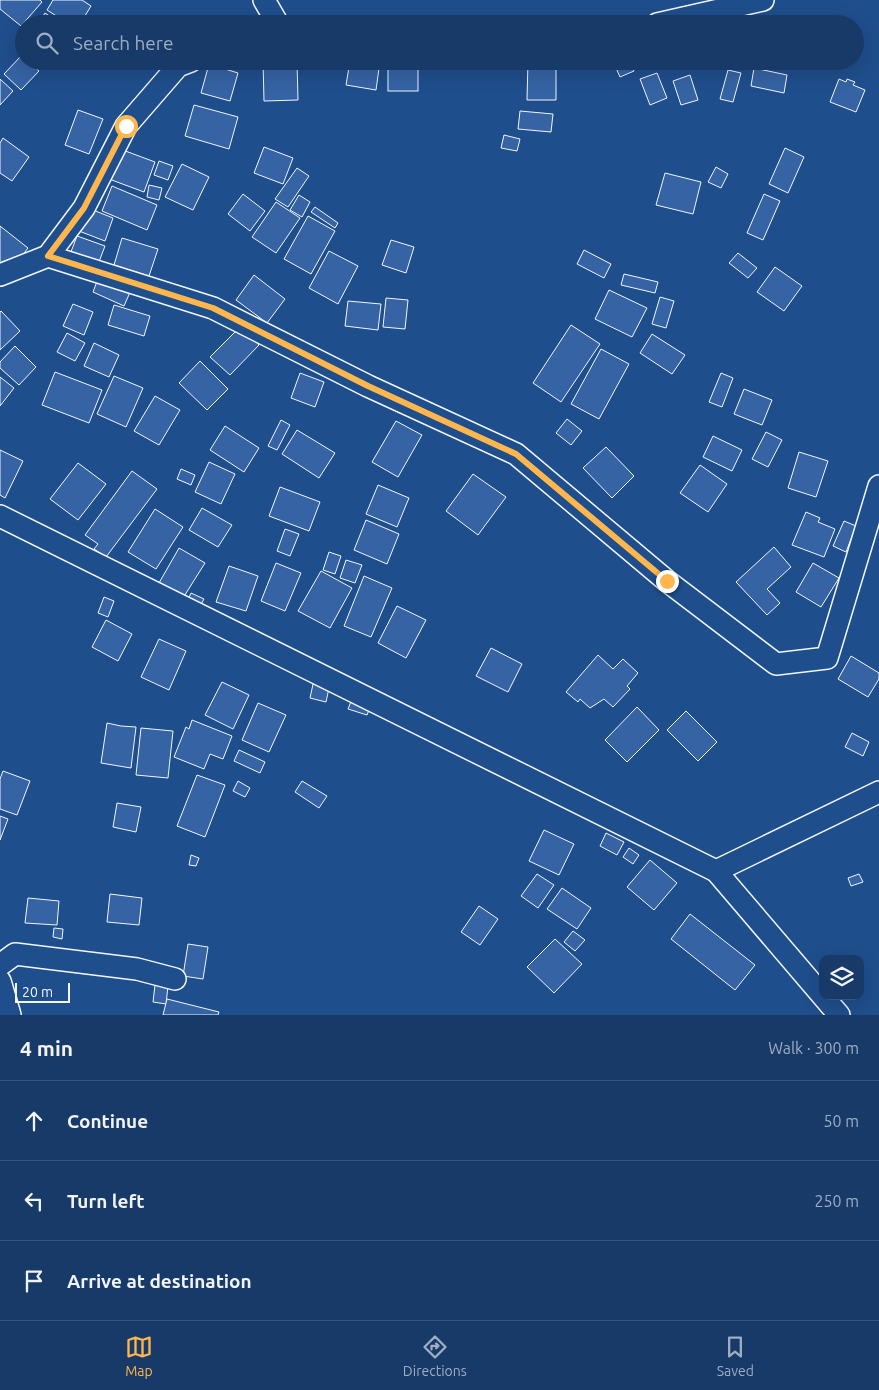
<!DOCTYPE html>
<meta charset="utf-8">
<style>
body{margin:0;font-family:Ubuntu,sans-serif;background:#244571;color:#f1f3f6}
.controls{position:absolute;right:15px;bottom:15px;display:grid;overflow:hidden;border-radius:10px;box-shadow:0 5px 20px #0002}
.controls button{width:45px;height:45px;display:grid;place-items:center;padding:0;border:0;border-bottom:1px solid #36547d;background:#173a69;color:#f1f3f6;font:25px sans-serif}
.scale{position:absolute;left:15px;bottom:12px;width:55px;box-sizing:border-box;padding-left:5px;border:2px solid #f2f6ff;border-top:0;font-size:14px;line-height:18px;white-space:nowrap;color:#f2f6ff;-webkit-text-stroke:4px #1f4e8c;paint-order:stroke}
.stop{position:absolute;width:15px;height:15px;margin:-11px;border:4px solid #ffb74d;border-radius:50%;background:#fff}
.stop.end{background:#ffb74d;border-color:#fff;box-shadow:0 1px 5px #0008}
.list{margin:0;padding:0;list-style:none}
h2{display:flex;justify-content:space-between;align-items:center;height:65px;margin:0;padding:0 20px;font-size:21px}
h2 small{font-size:16px;font-weight:400;color:#9eadc0}
.list li{display:grid;grid-template-columns:32px 1fr auto;gap:15px;align-items:center;box-sizing:border-box;height:80px;padding:0 20px;border-top:1px solid #36547d}
.list b{display:block;font-size:19px;white-space:nowrap}
.list em{font-size:16px;font-style:normal;color:#9eadc0}
.icon{flex:none;width:28px;height:28px;fill:none;stroke:currentColor;stroke-width:2;stroke-linecap:round;stroke-linejoin:round}
.map{position:relative;flex:none;width:879px;height:1015px;overflow:hidden}
.search{position:absolute;background:#173a69;box-shadow:0 5px 20px #0002;left:15px;right:15px;top:15px;height:55px;display:flex;align-items:center;gap:12px;box-sizing:border-box;padding:0 18px;border-radius:28px;color:#9eadc0;font-size:19px}
.sheet{height:305px;background:#173a69}
nav{display:flex;justify-content:space-around;align-items:center;box-sizing:border-box;height:70px;border-top:1px solid #36547d;background:#173a69;font-size:14px;color:#9eadc0}
nav a{display:grid;justify-items:center;gap:2px}
nav .on{color:#ffb74d}
.map>svg:first-child{display:block}
</style>
<div class="map">
<svg width="879" height="1015" viewBox="0 0 879 1015">
<rect width="100%" height="100%" fill="#1f4e8c"/>
<g fill="#3563a3" stroke="#f2f6ff">
<path d="M0 0H40L42 2 21 26 0 9Z"/>
<path d="M53 0H82L91 6 80 24H69L47 10Z"/>
<path d="M45 13 61 24H38Z"/>
<path d="M752 16 753 24H717V20Z"/>
<path d="M22 55 24 57V61H28L39 71 21 90 4 74Z"/>
<path d="M263 61H297L298 100 264 101Z"/>
<path d="M350 61H380L376 90 346 85Z"/>
<path d="M528 61H556V100H527Z"/>
<path d="M613 61H629L634 71 620 77Z"/>
<path d="M667 61H686V63L669 68Z"/>
<path d="M209 64 238 73 230 101 201 93Z"/>
<rect x="388" y="64" width="30" height="27"/>
<path d="M754 68 787 75 784 93 751 86Z"/>
<path d="M728 70 741 73 733 102 720 99Z"/>
<path d="M657 73 667 98 650 105 640 79Z"/>
<path d="M690 75 698 100 681 105 673 81Z"/>
<path d="M0 79 13 91 0 105Z"/>
<path d="M839 79 846 82 847 79 855 82 853 85 865 90 856 112 830 102Z"/>
<path d="M194 105 238 117 229 149 185 136Z"/>
<path d="M78 110 103 119 89 154 65 145Z"/>
<path d="M520 111 553 114 551 132 518 129Z"/>
<path d="M504 135 520 139 517 151 501 148Z"/>
<path d="M3 138 29 157 12 181 0 173V143Z"/>
<path d="M112 146 155 162 144 192 101 176Z"/>
<path d="M264 147 293 158 283 184 254 173Z"/>
<path d="M785 148 804 157 788 193 769 184Z"/>
<path d="M159 161 173 166 168 180 154 175Z"/>
<path d="M182 164 209 177 193 210 165 197Z"/>
<path d="M716 167 728 174 721 188 708 182Z"/>
<path d="M297 168 309 176 288 207 275 199Z"/>
<path d="M665 173 701 182 693 214 656 205Z"/>
<path d="M149 185 162 188 159 200 147 197Z"/>
<path d="M112 186 157 205 147 230 102 211Z"/>
<path d="M243 194 265 211 250 231 228 214Z"/>
<path d="M764 194 780 201 763 240 747 233Z"/>
<path d="M299 195 310 202 302 217 290 210Z"/>
<path d="M276 202 300 218 276 253 252 237Z"/>
<path d="M315 207 338 223 335 228 311 212Z"/>
<path d="M88 208 113 218 105 241 79 231Z"/>
<path d="M308 216 335 231 311 274 284 259Z"/>
<path d="M0 226 28 248 9 273 0 266Z"/>
<path d="M77 236 105 246 97 267 69 257Z"/>
<path d="M122 238 158 249 149 276 114 265Z"/>
<path d="M391 240 414 247 406 273 382 265Z"/>
<path d="M584 250 611 264 604 278 577 264Z"/>
<path d="M329 251 358 266 338 304 309 288Z"/>
<path d="M738 253 757 268 748 278 729 263Z"/>
<path d="M775 267 802 286 784 311 757 292Z"/>
<path d="M624 274 658 282 655 293 621 285Z"/>
<path d="M254 275 285 299 267 323 236 300Z"/>
<path d="M99 276 131 290 124 306 93 292Z"/>
<path d="M609 290 647 308 632 337 595 319Z"/>
<path d="M660 297 674 301 666 328 652 324Z"/>
<path d="M386 298 408 300 405 329 383 327Z"/>
<path d="M348 301 381 304 378 330 345 326Z"/>
<path d="M73 304 93 312 84 335 63 326Z"/>
<path d="M114 305 150 316 144 336 108 325Z"/>
<path d="M1 311 20 331 0 350V312Z"/>
<path d="M571 325 600 344 561 402 533 383Z"/>
<path d="M240 327 259 345 230 375 210 357Z"/>
<path d="M67 333 85 343 75 361 57 352Z"/>
<path d="M652 334 685 355 672 374 640 353Z"/>
<path d="M94 343 119 355 109 377 84 366Z"/>
<path d="M15 346 36 367 19 385 0 368V362Z"/>
<path d="M601 349 629 364 599 419 571 404Z"/>
<path d="M200 361 228 389 207 410 179 383Z"/>
<path d="M55 372 102 390 89 423 42 405Z"/>
<path d="M300 373 324 382 315 407 291 398Z"/>
<path d="M721 373 733 378 722 407 709 402Z"/>
<path d="M114 376 143 388 126 427 97 414Z"/>
<path d="M0 377 14 388 0 406Z"/>
<path d="M744 389 772 400 762 425 734 414Z"/>
<path d="M155 396 180 410 159 445 134 431Z"/>
<path d="M567 419 582 431 571 445 556 433Z"/>
<path d="M281 420 290 425 277 450 268 446Z"/>
<path d="M396 421 422 435 398 477 372 462Z"/>
<path d="M225 426 259 448 244 472 210 450Z"/>
<path d="M297 430 335 453 319 478 282 454Z"/>
<path d="M766 432 782 440 768 467 752 459Z"/>
<path d="M713 436 742 450 732 471 703 457Z"/>
<path d="M606 447 634 476 612 498 583 468Z"/>
<path d="M0 450 23 461 5 498 0 495Z"/>
<path d="M799 452 828 461 816 497 788 488Z"/>
<path d="M209 462 235 474 221 504 195 492Z"/>
<path d="M78 463 106 484 78 520 50 499Z"/>
<path d="M700 465 727 484 708 512 680 493Z"/>
<path d="M181 469 195 475 191 485 177 479Z"/>
<path d="M132 471 157 489 106 557 94 549 98 544 85 535Z"/>
<path d="M473 474 506 497 478 535 446 511Z"/>
<path d="M378 485 409 498 397 527 366 514Z"/>
<path d="M280 487 320 502 309 531 269 516Z"/>
<path d="M202 508 232 525 218 547 189 530Z"/>
<path d="M155 509 183 527 156 569 128 552Z"/>
<path d="M806 512 820 518 818 522 835 529 824 557 792 545Z"/>
<path d="M366 520 399 534 387 564 354 550Z"/>
<path d="M844 521 856 526 846 552 833 546Z"/>
<path d="M285 529 299 534 290 556 277 551Z"/>
<path d="M774 547 791 567 767 589 780 603 767 615 736 582Z"/>
<path d="M179 548 205 563 183 598 159 583Z"/>
<path d="M329 552 341 556 335 574 323 570Z"/>
<path d="M346 560 362 565 355 583 340 578Z"/>
<path d="M276 563 301 573 285 611 261 601Z"/>
<path d="M813 563 839 578 821 607 796 592Z"/>
<path d="M229 566 258 576 246 611 216 602Z"/>
<path d="M321 571 352 588 330 628 298 611Z"/>
<path d="M364 576 392 588 371 637 344 626Z"/>
<path d="M191 593 204 599 199 608 187 602Z"/>
<path d="M104 597 114 601 108 617 98 613Z"/>
<path d="M397 606 426 620 406 658 378 643Z"/>
<path d="M106 620 132 634 118 661 92 647Z"/>
<path d="M159 639 186 651 169 690 141 677Z"/>
<path d="M491 648 522 664 508 692 476 676Z"/>
<path d="M598 655 613 669 623 659 638 673 627 686 630 689 613 707 604 699 590 708 580 699 578 702 566 692Z"/>
<path d="M851 656 879 673V679L868 697 838 679Z"/>
<path d="M222 682 249 695 233 729 205 715Z"/>
<path d="M313 684 329 688 326 702 310 698Z"/>
<path d="M352 699 371 705 367 715 348 709Z"/>
<path d="M258 703 286 715 269 752 242 740Z"/>
<path d="M637 707 659 730 627 762 605 740Z"/>
<path d="M686 711 717 742 698 761 667 730Z"/>
<path d="M192 720 232 736 223 759 210 754 204 769 174 757 186 727 189 729Z"/>
<path d="M107 723 121 726 136 727 131 768 101 763Z"/>
<path d="M141 728 173 731 168 778 136 775Z"/>
<path d="M852 733 869 742 863 756 845 747Z"/>
<path d="M239 750 265 762 260 773 234 761Z"/>
<path d="M3 771 30 781 17 815 0 809V779Z"/>
<path d="M197 775 225 785 205 837 177 826Z"/>
<path d="M238 781 250 788 245 797 233 791Z"/>
<path d="M302 781 327 796 319 808 295 792Z"/>
<path d="M117 803 141 807 136 832 113 827Z"/>
<path d="M0 816 8 819 0 840Z"/>
<path d="M544 830 574 844 559 875 529 861Z"/>
<path d="M606 833 624 842 617 855 600 846Z"/>
<path d="M629 848 639 855 633 864 623 857Z"/>
<path d="M191 855 199 858 196 866 189 865Z"/>
<path d="M650 860 677 883 654 910 627 887Z"/>
<path d="M537 874 554 885 538 908 521 896Z"/>
<path d="M859 874 863 882 851 886 848 878Z"/>
<path d="M562 888 591 908 577 929 547 909Z"/>
<path d="M110 894 142 898 139 925 107 922Z"/>
<path d="M28 898 59 901 57 925 25 923Z"/>
<path d="M479 906 498 919 480 945 461 932Z"/>
<path d="M690 914 755 965 735 990 671 939Z"/>
<path d="M54 928 63 929 62 939 53 937Z"/>
<path d="M573 931 585 940 575 951 564 942Z"/>
<path d="M555 939 582 964 554 993 527 967Z"/>
<path d="M188 944 208 947 203 979 183 976Z"/>
<path d="M155 985 168 986 166 1004 153 1002Z"/>
<path d="M167 999 219 1012 218 1015H163Z"/>
</g>
<g fill="none" stroke-linecap="round" stroke-linejoin="round">
<g stroke="#f2f6ff" stroke-width="24">
<g id="minor">
<path d="M264 0 278 24"/>
<path d="M657 24 763 0"/>
<path d="M48 256 213 308 368 386 516 454 667 581 776 664 827 658 879 486"/>
<path d="M0 275 48 256 84 208 126 126 178 66 191 61"/>
<path d="M0 516 716 871 839 1015"/>
<path d="M716 871 879 792"/>
<path d="M0 965 15 954 137 969 175 979"/>
<path d="M0 981 10 1015"/>
</g>
</g>
<use href="#minor" stroke="#1f4e8c" stroke-width="21"/>
</g>
<g fill="none" stroke-linecap="round" stroke-linejoin="round">
<path stroke="#ffb74d" stroke-width="6" d="M126 126 84 208 48 256 213 308 368 386 516 454 667 581"/>
</g>
</svg>
<div class="controls">
<button><svg class="icon" aria-label="layers" viewBox="0 0 24 24"><path d="M12 4l9 5-9 5-9-5zM3 14l9 5 9-5"/></svg></button>
</div>
<div class="scale">20 m</div>
<div class="stop" style="left:126px;top:126px"></div>
<div class="stop end" style="left:667px;top:581px"></div>
<div class="search"><svg class="icon" aria-label="search" viewBox="0 0 24 24"><circle cx="10" cy="10" r="6"/><path d="M15 15l6 6"/></svg>Search here</div>
</div>
<section class="sheet">
<h2>4 min<small>Walk · 300 m</small></h2>
<ul class="list">
<li><svg class="icon" aria-label="ahead" viewBox="0 0 24 24"><path d="M12 20V5M6 11l6-6 6 6"/></svg><div><b>Continue</b></div><em>50 m</em></li>
<li><svg class="icon" aria-label="left" viewBox="0 0 24 24"><path d="M17 20v-9H6M10 6l-5 5 5 5"/></svg><div><b>Turn left</b></div><em>250 m</em></li>
<li><svg class="icon" aria-label="arrive" viewBox="0 0 24 24"><path d="M6 21V4h12l-3 4 3 4H6"/></svg><div><b>Arrive at destination</b></div></li>
</ul>
</section>
<nav>
<a class="on"><svg class="icon" aria-label="map" viewBox="0 0 24 24"><path d="M3 6l6-2 6 2 6-2v14l-6 2-6-2-6 2zM9 4v14M15 6v14"/></svg>Map</a>
<a><svg class="icon" aria-label="directions" viewBox="0 0 24 24"><path d="M12 3l9 9-9 9-9-9zM9 14v-3h6M13 9l2 2-2 2"/></svg>Directions</a>
<a><svg class="icon" aria-label="saved" viewBox="0 0 24 24"><path d="M7 4h10v16l-5-4-5 4z"/></svg>Saved</a>
</nav>
